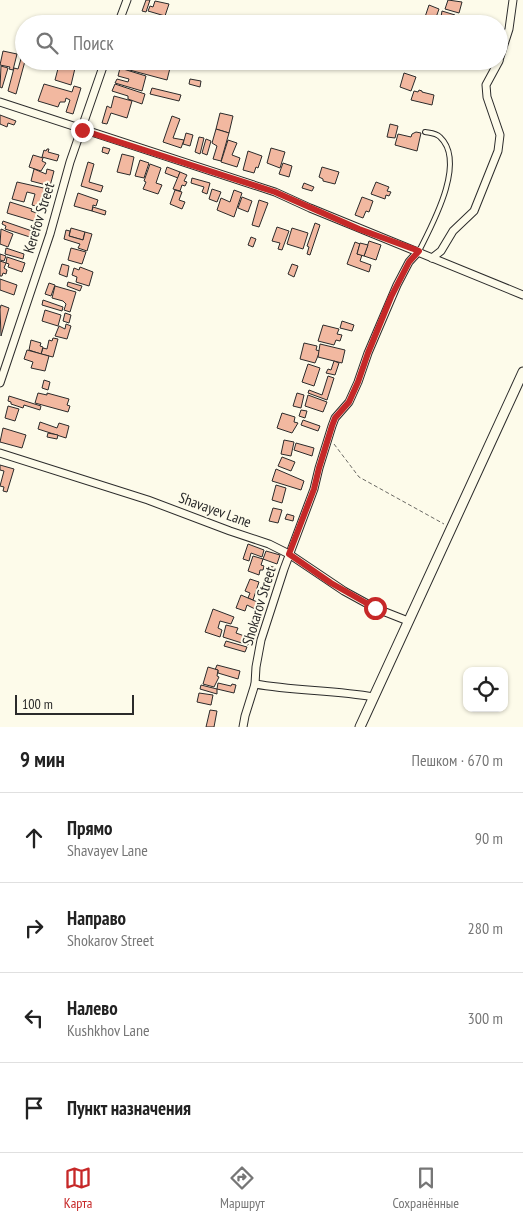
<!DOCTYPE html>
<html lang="ru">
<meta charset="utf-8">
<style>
body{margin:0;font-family:"PT Sans Narrow",sans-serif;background:#f2f2f2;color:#222}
.controls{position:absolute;right:15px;bottom:15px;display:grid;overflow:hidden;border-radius:10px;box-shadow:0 1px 4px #0004}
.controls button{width:45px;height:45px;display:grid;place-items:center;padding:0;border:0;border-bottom:1px solid #e0e0e0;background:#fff;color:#222;font:25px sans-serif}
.scale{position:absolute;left:15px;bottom:12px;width:119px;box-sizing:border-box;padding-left:5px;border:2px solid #2b2b2b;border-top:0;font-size:14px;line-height:18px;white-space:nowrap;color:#2b2b2b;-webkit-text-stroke:4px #fdfbea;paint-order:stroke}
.stop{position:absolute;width:15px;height:15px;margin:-11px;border:4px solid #c62828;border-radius:50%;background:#fff}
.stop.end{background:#c62828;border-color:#fff;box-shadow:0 1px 5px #0008}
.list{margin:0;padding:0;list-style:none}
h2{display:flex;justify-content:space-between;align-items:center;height:65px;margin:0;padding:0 20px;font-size:21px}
h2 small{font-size:16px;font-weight:400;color:#767676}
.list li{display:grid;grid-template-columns:32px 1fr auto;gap:15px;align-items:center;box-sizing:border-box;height:90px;padding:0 20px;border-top:1px solid #e0e0e0}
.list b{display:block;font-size:19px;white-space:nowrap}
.list p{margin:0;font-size:16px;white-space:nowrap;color:#767676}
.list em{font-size:16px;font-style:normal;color:#767676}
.icon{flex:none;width:28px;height:28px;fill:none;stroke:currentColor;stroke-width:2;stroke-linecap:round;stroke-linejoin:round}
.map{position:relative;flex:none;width:523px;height:727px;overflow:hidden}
.search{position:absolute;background:#fff;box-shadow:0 1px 4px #0004;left:15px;right:15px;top:15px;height:55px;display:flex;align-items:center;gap:12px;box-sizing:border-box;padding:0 18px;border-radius:28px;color:#767676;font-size:19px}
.sheet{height:425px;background:#fff}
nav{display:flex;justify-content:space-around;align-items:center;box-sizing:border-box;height:70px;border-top:1px solid #e0e0e0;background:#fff;font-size:14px;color:#767676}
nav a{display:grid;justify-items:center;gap:2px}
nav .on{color:#c62828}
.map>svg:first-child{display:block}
</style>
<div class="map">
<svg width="523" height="727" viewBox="0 0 523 727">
<rect width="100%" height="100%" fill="#fdfbea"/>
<g fill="#f2b8a0" stroke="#2b2b2b">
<path d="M146 0H150L146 12 142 11Z"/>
<path d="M448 0 462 2 459 13 445 9Z"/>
<path d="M155 1 169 4 165 16 148 11 150 6 153 7Z"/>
<path d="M429 5 439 9 434 23 424 20Z"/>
<path d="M442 11 455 15 454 20 441 17Z"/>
<path d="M164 17 175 20 174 24H163Z"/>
<path d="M140 18 154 23V24H138Z"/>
<path d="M3 51 17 54 13 70 9 69 10 67 0 65Z"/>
<path d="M23 52 25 61 16 94 8 91 14 68 18 69Z"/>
<path d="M60 61 76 64 71 85 55 80Z"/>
<path d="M124 61 143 66 145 61 151 63V61H166L164 66 170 68 167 80 122 68Z"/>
<path d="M426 61H442L440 67 425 63Z"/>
<path d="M1 66 8 68 2 88 0 87Z"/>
<path d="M120 68 146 76 142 91 115 83 117 79 128 82 129 79 118 76Z"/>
<path d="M404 73 416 77 411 91 400 87Z"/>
<path d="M190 79 201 81 200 87 189 84Z"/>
<path d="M44 84 72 92 74 86 81 88 73 114 66 112 70 100 66 98 65 102H60L58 107 38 101Z"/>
<path d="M115 84 145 94 142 104 128 99V96L112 91Z"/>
<path d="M152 88 181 95 179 101 150 94Z"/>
<path d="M419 90 422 91V92L434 95 432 105 411 100 414 91 418 92Z"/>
<path d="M114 96 132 101 127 118 111 113 107 124 102 123 107 106 111 108Z"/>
<path d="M220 113 233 116 229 133 216 129Z"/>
<path d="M0 115 16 121 14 125 8 123 7 127 0 124Z"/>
<path d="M172 116 180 119 173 138 184 140 181 148 163 142Z"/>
<path d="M390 124 398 126 395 138 387 137Z"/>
<path d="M216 129 229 133 221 161 213 159 217 146 212 143Z"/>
<path d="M416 132 421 133 417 151 395 145 398 134 411 137 412 134Z"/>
<path d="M186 133 193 135 190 146 183 144Z"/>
<path d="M199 137 204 138 200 154 195 152Z"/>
<path d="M206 139 211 141 207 155 202 153Z"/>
<path d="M228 140 237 143 232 155 240 158 237 167 221 162Z"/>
<path d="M103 147 110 149 108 154 102 152Z"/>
<path d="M271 148 285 152 280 168 267 163Z"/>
<path d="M47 149H49L48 152 59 155 57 161 42 157 44 150 46 151Z"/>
<path d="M248 151 262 156 258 168 256 167 254 173 243 170Z"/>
<path d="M122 154 134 157 130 175 117 172Z"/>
<path d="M33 155 43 158 42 161 46 163 41 171 29 167Z"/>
<path d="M140 160 149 163 144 178 135 176Z"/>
<path d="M88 162 94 164 89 182 103 186 101 192 81 186Z"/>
<path d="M283 163 292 166 289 177 279 174Z"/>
<path d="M150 164 161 168 156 183 162 185 158 194 143 189 146 182 144 181Z"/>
<path d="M167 167 180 172 178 178 165 173Z"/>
<path d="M322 167 339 172 335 184 323 181V179L319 177Z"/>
<path d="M34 169 46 174 47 169 54 171 50 186 31 181Z"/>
<path d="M180 172 187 175 184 181 187 182 185 186 182 185 180 191 173 189Z"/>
<path d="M192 178 210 183 207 194 202 192 204 187 191 183Z"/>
<path d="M17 182 48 189 43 208 32 205 35 194 27 192 24 202 12 199Z"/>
<path d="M376 182 389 187 387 191 391 192 389 196 386 195 385 199 371 194Z"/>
<path d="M304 183 314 187 312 191 302 188Z"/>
<path d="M212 189 221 192 217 202 209 199Z"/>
<path d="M175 190 182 192 179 200 185 202 182 209 170 204Z"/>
<path d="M234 190 242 193 234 217 217 210 221 198 230 202Z"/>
<path d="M78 193 98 200 96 206 93 205 92 211 74 206Z"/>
<path d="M242 197 252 201 248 212 238 208Z"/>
<path d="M362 197 373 201 369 212 366 211 363 218 355 215Z"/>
<path d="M259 200 268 203 259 227 252 225Z"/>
<path d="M10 202 32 209 31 211 39 214 37 222 7 213Z"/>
<path d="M93 207 106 211 105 215 92 211Z"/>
<path d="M3 221 35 232 33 238 5 229 6 226 2 224Z"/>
<path d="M315 223 320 225 310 255 307 254 309 247 307 246Z"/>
<path d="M277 227 289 231 282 250 278 249 280 243 272 241Z"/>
<path d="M71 228 85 232 83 240 69 236Z"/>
<path d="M292 228 308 233 303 249 287 244Z"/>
<path d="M1 229 13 234 8 247 0 244Z"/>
<path d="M66 230 70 231 69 236 83 240 85 232 92 234 87 251 78 248 80 244 64 239Z"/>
<path d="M251 237 256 239 253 247 248 245Z"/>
<path d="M369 241 381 245 376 260 364 256Z"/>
<path d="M355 242 360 244 357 254 362 255 360 261 371 265 369 272 347 264Z"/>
<path d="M360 243 368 245 364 256 357 254Z"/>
<path d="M6 248 24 254 23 259 5 254Z"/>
<path d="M71 248 86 252 82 264 68 260Z"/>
<path d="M0 254 6 256 4 261 0 260Z"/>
<path d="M7 257 25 263 22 272 8 267 9 264 6 263Z"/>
<path d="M0 261 6 263 4 268 7 270 6 274 3 273 2 276H0Z"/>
<path d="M62 264 69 266 67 277 59 274Z"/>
<path d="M292 264 298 266 294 277 288 274Z"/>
<path d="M80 267 93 272 89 286 76 282 77 277 72 275 74 268 79 270Z"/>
<path d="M0 279 17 285 14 295 0 290Z"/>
<path d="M68 282 82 286 80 291 67 286Z"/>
<path d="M49 283 55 285 51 296 45 294Z"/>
<path d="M55 286 76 292 70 312 64 310 66 304 63 301 52 298Z"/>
<path d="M43 300 63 307 62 311 42 305Z"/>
<path d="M1 305 9 308 1 336 0 309Z"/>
<path d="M45 310 61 315 58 326 42 321Z"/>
<path d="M65 313 71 315 69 323 63 321Z"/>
<path d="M342 321 354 325 352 331 340 328Z"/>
<path d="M66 324 71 326 67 339 55 336 59 326 65 329Z"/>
<path d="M323 325 339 329 337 334 342 335 340 341 336 340 334 345 318 341Z"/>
<path d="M53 338 58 339 53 357 41 354 43 348 47 349 49 340 52 341Z"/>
<path d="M31 340 41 343 40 346 43 347 41 354 29 350Z"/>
<path d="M304 343 317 346 316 350 320 351 315 363 300 359Z"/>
<path d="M320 344 345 350 342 363 318 357Z"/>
<path d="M27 350 49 356 45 371 31 368 33 362 24 359Z"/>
<path d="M334 361 339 363 335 375 326 373 328 369 331 370Z"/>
<path d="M308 364 320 368 314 386 302 382Z"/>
<path d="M328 376 334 378 327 400 308 393 309 390 322 395Z"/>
<path d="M44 380 50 382 48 390 42 388Z"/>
<path d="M38 393 47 395V393L69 399 67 405 70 406 68 412 35 403Z"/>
<path d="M297 393 304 395 301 408 293 406Z"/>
<path d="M308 395 327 402 323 412 305 406Z"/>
<path d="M9 396 41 406 40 410 24 405 23 408 11 404V402L8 401Z"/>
<path d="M8 406 19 409 15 421 5 418Z"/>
<path d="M301 410 307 411 305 418 299 416Z"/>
<path d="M282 413 295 417 294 422 298 423 292 433 277 428Z"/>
<path d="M303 420 320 426 318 431 301 425Z"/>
<path d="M40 422 57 428 59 423 69 426 66 438 38 429Z"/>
<path d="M3 428 26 435 22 448 0 442Z"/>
<path d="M48 433 58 435 57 439 47 437Z"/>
<path d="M284 440 294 442 291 456 281 454Z"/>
<path d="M296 443 314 448 312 456 294 450Z"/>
<path d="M282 457 295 462 291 471 278 466Z"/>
<path d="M0 465 14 469 7 492 3 491 4 487 0 486 4 471 0 470Z"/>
<path d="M276 469 304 481 301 490 272 481Z"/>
<path d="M276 485 286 488 282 503 272 500Z"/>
<path d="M273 508 282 510 278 523 269 521Z"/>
<path d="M287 514 294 516 293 521 285 519Z"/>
<path d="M248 544 264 550 262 557 251 553 249 561 243 559Z"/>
<path d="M266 551 280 555 277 564 263 559Z"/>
<path d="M253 556 263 559 261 565 264 566 263 570H260L259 575 248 571Z"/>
<path d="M270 566 276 568 271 581 266 579Z"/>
<path d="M250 579 259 582 253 600 248 598 250 593 245 591Z"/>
<path d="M241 595 262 604 259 611 247 605 245 611 236 608Z"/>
<path d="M213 609 234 617 231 624 220 621 218 628 222 630 220 637 205 632Z"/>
<path d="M226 625 238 628 236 633 250 638 248 645 223 637Z"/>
<path d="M226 641 247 647 245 652 224 646Z"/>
<path d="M217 665 240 671 238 679 218 673V670H215Z"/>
<path d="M208 667 218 670 217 676 219 677 214 687 203 684Z"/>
<path d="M218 683 231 686 232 684 236 685 234 693 217 689Z"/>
<path d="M201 685 217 689V694L200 689Z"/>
<path d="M199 693 213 695 211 705 197 702Z"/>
<path d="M210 710 217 711 214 727H206Z"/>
</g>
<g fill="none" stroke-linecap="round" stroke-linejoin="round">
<g stroke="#2b2b2b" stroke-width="6">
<path id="service" d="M419 251C432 225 467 162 440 137 436 133 430 133 425 132"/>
</g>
<g stroke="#2b2b2b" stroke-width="9">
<g id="minor">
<path d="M118 24 127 0"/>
<path d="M499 60 509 29 513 0"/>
<path d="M0 102 275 192 310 208 523 295"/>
<path d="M432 258 441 251 453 231 474 211 498 151 500 135 487 97 486 85 499 61"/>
<path d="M0 383 50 234 70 162 105 61"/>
<path d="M0 453 148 500 230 531 269 544 289 554 344 591 375 608 408 621"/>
<path d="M255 684C295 691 334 690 374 697"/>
<path d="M243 727 245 716 255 684 256 667 261 640 284 569 314 489 319 468 332 426 335 418 349 402 358 382 368 353 397 285 409 262 419 251"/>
</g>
</g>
<g stroke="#2b2b2b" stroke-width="11">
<path id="tertiary" d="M360 727 523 372"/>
</g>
<path stroke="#6a6964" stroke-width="1" stroke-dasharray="4 2.5" stroke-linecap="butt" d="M334 444 359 477 444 524"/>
<use href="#service" stroke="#fdfbea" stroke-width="4"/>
<use href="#minor" stroke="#fdfbea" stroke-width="7"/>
<use href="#tertiary" stroke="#fdfbea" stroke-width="9"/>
</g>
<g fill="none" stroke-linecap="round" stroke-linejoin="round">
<path stroke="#c62828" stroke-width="6" d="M82 130 275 192 359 229 419 251 409 262 391 297 368 353 358 382 349 402 335 418 332 426 319 468 314 489 289 554 331 583 375 608"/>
</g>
<g text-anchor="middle" stroke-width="4" stroke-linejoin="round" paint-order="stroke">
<g font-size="15" fill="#2b2b2b" stroke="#fdfbea">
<text transform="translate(39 218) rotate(-73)" y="5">Kerefov Street</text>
<text transform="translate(215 510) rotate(20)" y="5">Shavayev Lane</text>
<text transform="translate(259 606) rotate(-73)" y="5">Shokarov Street</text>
</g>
</g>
</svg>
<div class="controls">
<button><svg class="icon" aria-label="locate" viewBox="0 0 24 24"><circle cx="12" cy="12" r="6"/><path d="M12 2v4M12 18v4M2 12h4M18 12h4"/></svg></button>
</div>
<div class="scale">100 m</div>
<div class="stop" style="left:375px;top:608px"></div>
<div class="stop end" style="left:82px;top:130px"></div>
<div class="search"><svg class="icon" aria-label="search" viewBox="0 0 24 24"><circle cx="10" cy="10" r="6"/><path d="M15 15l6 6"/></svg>Поиск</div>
</div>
<section class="sheet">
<h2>9 мин<small>Пешком · 670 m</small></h2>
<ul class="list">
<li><svg class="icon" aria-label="ahead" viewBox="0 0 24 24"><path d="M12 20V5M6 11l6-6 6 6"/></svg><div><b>Прямо</b><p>Shavayev Lane</p></div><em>90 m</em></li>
<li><svg class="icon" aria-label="right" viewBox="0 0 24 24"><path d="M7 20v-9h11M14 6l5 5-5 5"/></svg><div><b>Направо</b><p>Shokarov Street</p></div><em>280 m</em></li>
<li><svg class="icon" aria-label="left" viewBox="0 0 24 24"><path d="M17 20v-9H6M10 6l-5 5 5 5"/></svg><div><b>Налево</b><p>Kushkhov Lane</p></div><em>300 m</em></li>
<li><svg class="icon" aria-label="arrive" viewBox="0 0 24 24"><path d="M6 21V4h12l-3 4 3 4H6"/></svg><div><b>Пункт назначения</b></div></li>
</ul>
</section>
<nav>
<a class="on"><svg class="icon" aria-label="map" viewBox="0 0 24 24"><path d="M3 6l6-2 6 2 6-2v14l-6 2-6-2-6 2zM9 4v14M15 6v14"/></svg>Карта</a>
<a><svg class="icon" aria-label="directions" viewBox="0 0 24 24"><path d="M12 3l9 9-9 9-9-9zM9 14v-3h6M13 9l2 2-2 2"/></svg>Маршрут</a>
<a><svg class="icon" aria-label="saved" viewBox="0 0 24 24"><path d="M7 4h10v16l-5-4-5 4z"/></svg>Сохранённые</a>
</nav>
